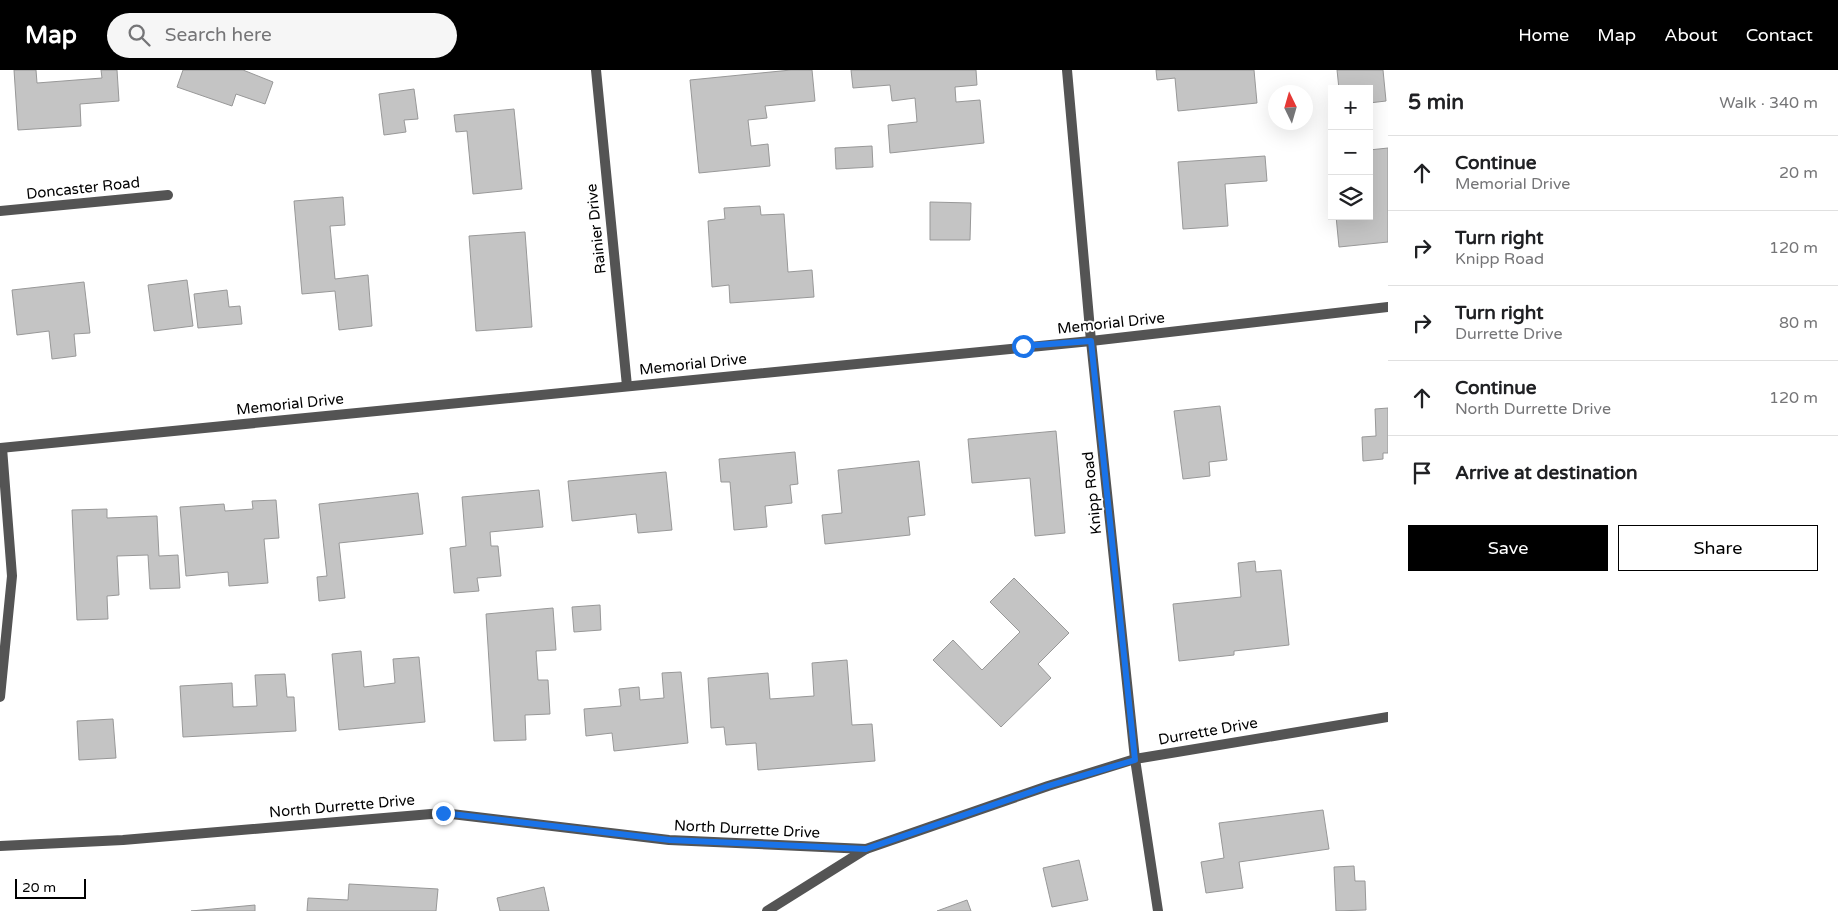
<!DOCTYPE html>
<meta charset="utf-8">
<style>
body{margin:0;font-family:"Varela Round",sans-serif;background:#f6f6f6;color:#202124}
.controls{position:absolute;right:15px;top:15px;display:grid;overflow:hidden;border-radius:0px;box-shadow:0 5px 20px #0002}
.controls button{width:45px;height:45px;display:grid;place-items:center;padding:0;border:0;border-bottom:1px solid #e0e0e0;background:#fff;color:#202124;font:25px sans-serif}
.compass{position:absolute;left:1268px;top:15px;width:45px;height:45px;border-radius:50%;background:#fff;box-shadow:0 5px 20px #0002;rotate:355deg}
.scale{position:absolute;left:15px;bottom:12px;width:71px;box-sizing:border-box;padding-left:5px;border:2px solid #000;border-top:0;font-size:14px;line-height:18px;white-space:nowrap;color:#000;-webkit-text-stroke:4px #fff;paint-order:stroke}
.stop{position:absolute;width:15px;height:15px;margin:-11px;border:4px solid #1a73e8;border-radius:50%;background:#fff}
.stop.end{background:#1a73e8;border-color:#fff;box-shadow:0 1px 5px #0008}
.list{margin:0;padding:0;list-style:none}
h2{display:flex;justify-content:space-between;align-items:center;height:65px;margin:0;padding:0 20px;font-size:21px}
h2 small{font-size:16px;font-weight:400;color:#757577}
.list li{display:grid;grid-template-columns:32px 1fr auto;gap:15px;align-items:center;box-sizing:border-box;height:75px;padding:0 20px;border-top:1px solid #e0e0e0}
.list b{display:block;font-size:19px;white-space:nowrap}
.list p{margin:0;font-size:16px;white-space:nowrap;color:#757577}
.list em{font-size:16px;font-style:normal;color:#757577}
.actions{display:flex;gap:10px;padding:15px 20px}
.actions a{flex:1;padding:11px 0;border:1px solid #000;border-radius:0px;text-align:center;font-size:18px;color:#000}
.actions .main{background:#000;color:#fff}
.icon{flex:none;width:28px;height:28px;fill:none;stroke:currentColor;stroke-width:2;stroke-linecap:round;stroke-linejoin:round}
.map{position:relative;flex:none;width:1388px;height:841px;overflow:hidden}
header{display:flex;align-items:center;gap:30px;box-sizing:border-box;height:70px;padding:0 25px;background:#000;color:#fff}
header strong{font-size:24px}
nav{display:flex;gap:28px;margin-inline-start:auto;font-size:18px}
.search{width:350px;height:45px;background:#f6f6f6;display:flex;align-items:center;gap:12px;box-sizing:border-box;padding:0 18px;border-radius:28px;color:#757577;font-size:19px}
main{display:flex}
aside{flex:1;background:#fff}
.map>svg:first-child{display:block}
</style>
<header>
<strong>Map</strong>
<div class="search"><svg class="icon" aria-label="search" viewBox="0 0 24 24"><circle cx="10" cy="10" r="6"/><path d="M15 15l6 6"/></svg>Search here</div>
<nav><a>Home</a><a>Map</a><a>About</a><a>Contact</a></nav>
</header>
<main>
<div class="map">
<svg width="1388" height="841" viewBox="0 0 1388 841">
<rect width="100%" height="100%" fill="#fff"/>
<g fill="#c4c4c4" stroke="#989898">
<path d="M14 0H36L37 13 102 8 101 0H117L119 31 80 34 81 56 18 60Z"/>
<path d="M183 0H243L273 12 265 34 236 24 232 36 177 17Z"/>
<path d="M791 0H812L815 31 765 36 767 48 748 50 751 76 768 74 770 96 699 103 690 10Z"/>
<path d="M851 0H976L977 15 955 17 956 32 980 30 984 73 890 83 888 55 917 52 915 28 892 31 890 15 853 18Z"/>
<path d="M1156 0H1254L1257 33 1178 41 1175 8 1157 10Z"/>
<path d="M1337 0H1383L1386 31 1369 33V19H1339Z"/>
<path d="M414 19 418 49 404 50 406 62 384 65 379 24Z"/>
<path d="M514 39 522 119 473 124 467 61 456 62 454 45Z"/>
<path d="M872 76 873 97 836 99 835 78Z"/>
<path d="M1388 78V172L1339 177 1336 146H1369V80Z"/>
<path d="M1265 86 1267 111 1225 114 1228 156 1183 159 1178 92Z"/>
<path d="M343 127 345 155 330 156 335 209 368 205 372 256 339 260 335 221 302 224 294 131Z"/>
<path d="M930 132 971 133 970 170H930Z"/>
<path d="M760 136 761 145 784 144 788 202 812 200 814 227 730 233 729 215 712 217 708 151 725 149 724 138Z"/>
<path d="M525 162 532 257 476 261 469 166Z"/>
<path d="M187 210 193 256 154 261 148 215Z"/>
<path d="M84 212 90 263 74 264 76 286 52 289 49 261 17 265 12 220Z"/>
<path d="M227 220 229 237 240 236 242 254 198 258 194 224Z"/>
<path d="M1220 336 1227 390 1209 392 1210 406 1183 409 1174 341Z"/>
<path d="M1388 338V383H1383V389L1363 391 1362 367 1376 366 1375 339Z"/>
<path d="M1056 361 1065 463 1035 466 1030 408 972 413 968 369Z"/>
<path d="M795 382 798 414 790 415 792 433 765 436 767 457 734 460 730 412H721L719 389Z"/>
<path d="M919 391 925 445 908 447 910 465 825 474 822 445 842 443 838 400Z"/>
<path d="M666 402 672 460 638 463 636 444 572 451 568 411Z"/>
<path d="M539 420 543 457 490 462 491 476H498L501 506 477 508 479 521 454 523 450 478 466 476 462 427Z"/>
<path d="M418 423 423 464 339 473 345 528 319 531 317 507 327 506 319 434Z"/>
<path d="M276 430 279 468 264 469 268 513 229 516 228 502 186 506 180 437 224 434 225 441 253 439 252 431Z"/>
<path d="M107 439V448L157 446 159 486 178 485 180 518 150 519 148 485 117 486 119 525 107 526 108 549 77 550 72 440Z"/>
<path d="M1255 491 1256 502 1281 500 1289 575 1234 581V585L1179 591 1173 534 1241 527 1238 493Z"/>
<path d="M1014 508 1069 563 1038 594 1051 608 1001 657 933 590 953 570 982 600 1020 562 990 532Z"/>
<path d="M600 535 601 560 574 562 572 537Z"/>
<path d="M553 538 556 580 536 581 538 610H548L550 644 525 645 526 670 494 671 486 544Z"/>
<path d="M361 581 364 617 395 613 393 589 419 587 425 652 339 660 332 584Z"/>
<path d="M847 590 852 655 872 654 875 691 758 700 756 673 726 675 724 657 711 658 708 608 768 603 770 629 814 626 812 593Z"/>
<path d="M681 602 688 673 614 681 612 663 586 666 584 639 621 636 619 619 639 617 640 630 664 628 662 603Z"/>
<path d="M285 604 287 627H294L296 661 183 667 180 616 232 613 233 637 257 636 255 605Z"/>
<path d="M113 649 116 688 79 690 77 651Z"/>
<path d="M1323 740 1329 779 1239 792 1243 818 1206 823 1201 792 1224 788 1219 753Z"/>
<path d="M1079 790 1088 830 1052 837 1043 798Z"/>
<path d="M1354 796 1355 811H1365L1366 840 1336 841 1334 797Z"/>
<path d="M349 814 438 819 436 841H307L308 828 348 830Z"/>
<path d="M544 817 549 841H500L497 828Z"/>
<path d="M967 830 971 841H937Z"/>
<path d="M255 835V841H191Z"/>
</g>
<g fill="none" stroke-linecap="round" stroke-linejoin="round">
<g stroke="#545454" stroke-width="10">
<path d="M596 0 627 316"/>
<path d="M0 141 168 125"/>
<path d="M1091 271 1135 689 1158 841"/>
<path d="M0 627 12 506 2 378"/>
<path d="M0 776 123 770 443 743 669 770 866 779"/>
<path d="M767 841 866 779 1048 716 1135 689 1388 647"/>
</g>
<g stroke="#545454" stroke-width="10">
<path d="M1067 0 1091 271"/>
<path d="M0 378 1091 271 1388 237"/>
</g>
</g>
<g fill="none" stroke-linecap="round" stroke-linejoin="round">
<path stroke="#1a73e8" stroke-width="6" d="M443 743 670 770 866 779 1048 716 1135 690 1091 271 1023 276"/>
</g>
<g text-anchor="middle" stroke-width="4" stroke-linejoin="round" paint-order="stroke">
<g font-size="15" fill="#000" stroke="#fff">
<text transform="translate(83 118) rotate(-6)" y="5">Doncaster Road</text>
<text transform="translate(596 159) rotate(-96)" y="5">Rainier Drive</text>
<text transform="translate(1111 253) rotate(-6)" y="5">Memorial Drive</text>
<text transform="translate(693 294) rotate(-6)" y="5">Memorial Drive</text>
<text transform="translate(290 334) rotate(-6)" y="5">Memorial Drive</text>
<text transform="translate(1092 423) rotate(-96)" y="5">Knipp Road</text>
<text transform="translate(1208 661) rotate(-10)" y="5">Durrette Drive</text>
<text transform="translate(342 736) rotate(-5)" y="5">North Durrette Drive</text>
<text transform="translate(747 759) rotate(3)" y="5">North Durrette Drive</text>
</g>
</g>
</svg>
<div class="controls">
<button>+</button>
<button>−</button>
<button><svg class="icon" aria-label="layers" viewBox="0 0 24 24"><path d="M12 4l9 5-9 5-9-5zM3 14l9 5 9-5"/></svg></button>
</div>
<svg class="compass" viewBox="-18 -18 36 36"><path d="M0-13l5 13h-10z" fill="#e53935"/><path d="M0 13l5-13h-10z" fill="#757577"/></svg>
<div class="scale">20 m</div>
<div class="stop" style="left:1023px;top:276px"></div>
<div class="stop end" style="left:443px;top:743px"></div>
</div>
<aside>
<h2>5 min<small>Walk · 340 m</small></h2>
<ul class="list">
<li><svg class="icon" aria-label="ahead" viewBox="0 0 24 24"><path d="M12 20V5M6 11l6-6 6 6"/></svg><div><b>Continue</b><p>Memorial Drive</p></div><em>20 m</em></li>
<li><svg class="icon" aria-label="right" viewBox="0 0 24 24"><path d="M7 20v-9h11M14 6l5 5-5 5"/></svg><div><b>Turn right</b><p>Knipp Road</p></div><em>120 m</em></li>
<li><svg class="icon" aria-label="right" viewBox="0 0 24 24"><path d="M7 20v-9h11M14 6l5 5-5 5"/></svg><div><b>Turn right</b><p>Durrette Drive</p></div><em>80 m</em></li>
<li><svg class="icon" aria-label="ahead" viewBox="0 0 24 24"><path d="M12 20V5M6 11l6-6 6 6"/></svg><div><b>Continue</b><p>North Durrette Drive</p></div><em>120 m</em></li>
<li><svg class="icon" aria-label="arrive" viewBox="0 0 24 24"><path d="M6 21V4h12l-3 4 3 4H6"/></svg><div><b>Arrive at destination</b></div></li>
</ul>
<div class="actions"><a class="main">Save</a><a>Share</a></div>
</aside>
</main>
